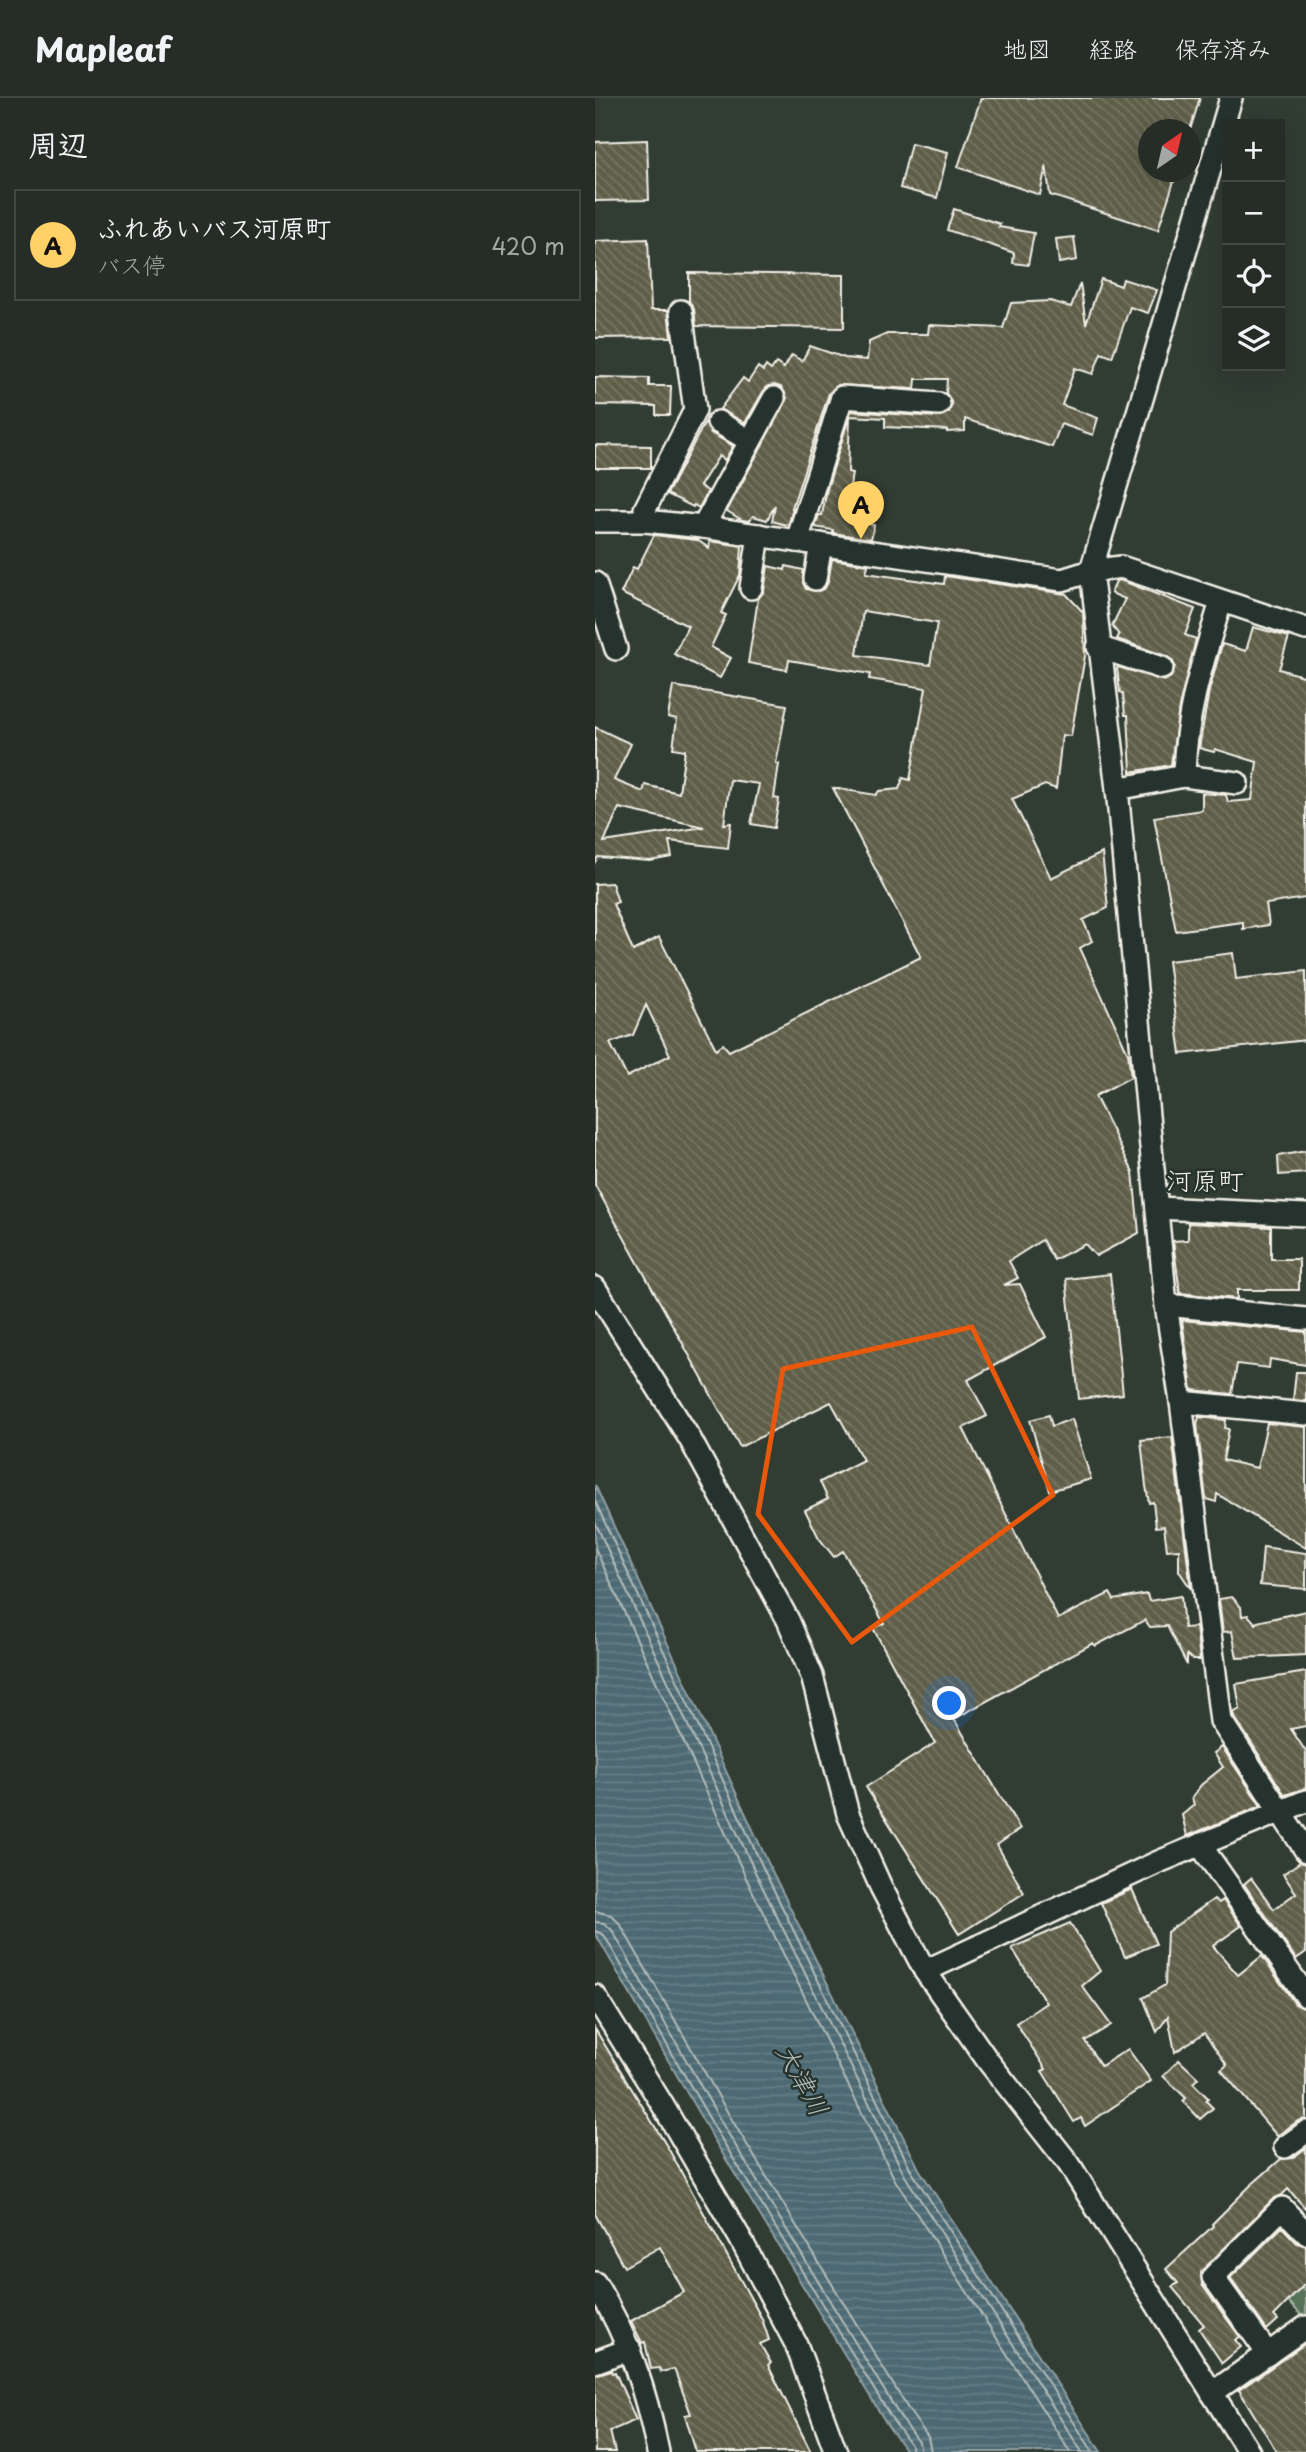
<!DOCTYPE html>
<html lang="ja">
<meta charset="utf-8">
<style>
body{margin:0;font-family:"Playpen Sans","Klee One",sans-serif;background:#313932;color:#f1f3f6}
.controls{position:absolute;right:21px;top:21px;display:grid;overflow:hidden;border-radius:0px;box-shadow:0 7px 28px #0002}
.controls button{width:63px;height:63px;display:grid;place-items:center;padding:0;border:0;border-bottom:2px solid #424943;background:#252d26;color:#f1f3f6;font:35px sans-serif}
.compass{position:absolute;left:543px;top:21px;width:63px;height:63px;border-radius:50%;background:#252d26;box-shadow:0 7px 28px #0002;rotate:34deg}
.you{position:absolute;left:355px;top:1606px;width:24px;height:24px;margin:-18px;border:5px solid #fff;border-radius:50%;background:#1a73e8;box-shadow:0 0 0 10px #1a73e833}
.badge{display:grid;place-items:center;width:46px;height:46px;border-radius:50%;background:#ffd166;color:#111;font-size:23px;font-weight:700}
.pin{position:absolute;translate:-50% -58px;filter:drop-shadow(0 2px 4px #0008)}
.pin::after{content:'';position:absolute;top:37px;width:24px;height:21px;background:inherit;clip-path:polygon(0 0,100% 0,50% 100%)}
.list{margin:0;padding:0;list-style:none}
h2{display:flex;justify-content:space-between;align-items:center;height:91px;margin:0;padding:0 28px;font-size:30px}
h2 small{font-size:23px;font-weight:400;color:#a3a8a7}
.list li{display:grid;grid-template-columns:46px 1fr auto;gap:21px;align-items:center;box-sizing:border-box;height:112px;margin:0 14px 14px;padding:0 14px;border:2px solid #424943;border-radius:0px}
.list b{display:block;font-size:26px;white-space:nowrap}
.list p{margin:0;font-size:23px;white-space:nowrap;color:#a3a8a7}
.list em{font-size:23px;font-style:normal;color:#a3a8a7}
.icon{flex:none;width:38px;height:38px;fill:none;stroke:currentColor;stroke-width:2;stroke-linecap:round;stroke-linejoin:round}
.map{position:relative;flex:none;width:711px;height:2354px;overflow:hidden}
header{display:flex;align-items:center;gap:42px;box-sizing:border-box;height:98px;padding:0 35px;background:#252d26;border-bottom:2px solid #424943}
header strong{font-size:33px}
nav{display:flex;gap:38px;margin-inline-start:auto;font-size:24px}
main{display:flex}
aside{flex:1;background:#252d26}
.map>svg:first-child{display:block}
</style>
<header>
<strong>Mapleaf</strong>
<nav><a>地図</a><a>経路</a><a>保存済み</a></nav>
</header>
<main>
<aside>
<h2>周辺<small></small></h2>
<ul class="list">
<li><span class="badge">A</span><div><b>ふれあいバス河原町</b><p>バス停</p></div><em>420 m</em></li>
</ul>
</aside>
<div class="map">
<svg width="711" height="2354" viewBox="0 0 711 2354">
<defs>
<pattern id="water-rules" width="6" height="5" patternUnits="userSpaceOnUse" patternTransform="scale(1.75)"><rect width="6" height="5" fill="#4d6973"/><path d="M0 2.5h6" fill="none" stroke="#677f87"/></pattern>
<pattern id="building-back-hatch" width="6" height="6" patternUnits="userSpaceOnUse" patternTransform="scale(1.75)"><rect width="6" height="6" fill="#5f5e4a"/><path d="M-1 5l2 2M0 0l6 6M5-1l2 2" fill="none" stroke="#777664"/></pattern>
</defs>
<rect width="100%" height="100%" fill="#313c33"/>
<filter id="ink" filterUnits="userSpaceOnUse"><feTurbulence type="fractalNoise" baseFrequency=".0143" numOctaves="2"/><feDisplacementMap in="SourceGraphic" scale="14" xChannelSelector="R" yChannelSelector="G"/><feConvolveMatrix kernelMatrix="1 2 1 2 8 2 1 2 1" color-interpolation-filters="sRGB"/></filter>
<g filter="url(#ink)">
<path fill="#56735a" stroke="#a5b2a1" stroke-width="2" d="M690 2171 711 2194V2217L708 2219 675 2184Z"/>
<path fill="url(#water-rules)" stroke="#909fa2" stroke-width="2" d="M0 1387 175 1769 324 2071 506 2354H312L293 2328 115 2035 0 1835Z"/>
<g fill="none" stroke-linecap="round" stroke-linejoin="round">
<g stroke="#b1bbb9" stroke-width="2">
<path d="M0 1403 169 1772 317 2074 498 2354"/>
<path d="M0 1424 161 1776 310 2078 487 2354"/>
<path d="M0 1450 151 1780 300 2082 475 2354"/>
<path d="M0 1813 16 1817 25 1826 137 2022 315 2314 333 2339 336 2354"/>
<path d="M0 1824 9 1825 17 1832 128 2027 306 2320 324 2344 326 2354"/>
<path d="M0 1833 9 1837 121 2032 299 2324 316 2347 317 2354"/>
</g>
</g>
<g fill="url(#building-back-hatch)" stroke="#f4f1e8" stroke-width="2" fill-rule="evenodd">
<path d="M386 0H605L595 32H554V74H582L563 132 455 97 451 67 445 97 363 69Z"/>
<path d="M52 42 54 102 0 103V44Z"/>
<path d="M316 45 353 54 342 100 305 90Z"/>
<path d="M359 111 405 126 404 129 439 135 433 167 418 165 419 155 352 132Z"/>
<path d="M479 139 482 162 464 165 461 141Z"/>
<path d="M53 141 56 212H73L76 239 0 240V143Z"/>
<path d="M94 175 249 177V230L101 228 99 211 94 203Z"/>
<path d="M506 181 526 188 528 181 562 192 553 215 535 209 517 259 506 255 498 276 480 270 467 307 503 320 498 337 466 326 457 349 370 321V333L352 334V332L290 329V320L255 318 253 374 257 375 253 402 257 403 254 417H257L256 423 279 427 276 441 238 435V432L220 429 224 417H227L232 391 256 313 343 319 354 314 357 306 351 295 352 281H321L320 291 243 287 234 295 197 410H198L194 425 191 427 177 423 180 407 172 422 158 418 154 423 147 422 132 413 192 300 186 289 179 287 173 288 168 294 150 325 125 311 148 280 153 284 163 269 168 273 171 268 176 272 181 265 189 270 197 257 207 263 215 248 250 260 272 262 274 244 292 236H333L334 227 408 230 416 205 455 203 476 209 485 185 491 226Z"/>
<path d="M0 279 54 280V288H76L75 317H61V308L0 307Z"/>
<path d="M110 324 116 335 138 348 130 362 124 358 105 388 113 393 104 410 99 407 98 409 72 396Z"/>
<path d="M0 347 56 348V370H0Z"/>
<path d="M59 437 102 442 114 450 115 443 147 448 145 477 126 515 131 517 116 549 136 560 125 580 79 556 93 528 26 495 38 469 42 471Z"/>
<path d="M237 461 273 467 271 475 349 486 350 478 471 496 488 514 490 558 476 638 467 637 461 691 450 687 417 701 456 780 507 755 513 810 488 822 497 843 485 850 533 955 536 979 500 998 538 1074 544 1135 501 1158 490 1146 459 1162 447 1142 414 1163 423 1180 409 1187 425 1186 451 1239 373 1282 392 1318 368 1330 463 1521 515 1495 519 1502 552 1496 554 1503 586 1498 589 1530 601 1529 605 1562H598L592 1557V1567L572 1528 555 1529 550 1522 500 1548 498 1545 359 1621 425 1731 402 1747 429 1795 364 1836 271 1689 340 1645 278 1530 289 1525 248 1453 239 1459 224 1440 210 1412 233 1401 225 1384 268 1362 236 1304 145 1349 0 1087V786L17 785 23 804 18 806 38 853 64 839 121 951 128 946 134 953 326 859 238 690 281 697 284 693 304 691 308 680 315 682 331 590 274 581 275 576 194 562 192 572 153 565 163 501 169 493 173 468 190 472 191 468 208 472V485L211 491 224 493 230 490 233 484ZM268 513 342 525 335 567 262 557ZM51 907 75 957 32 979 15 945 38 937Z"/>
<path d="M525 482 600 511 590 537 601 541 584 609 576 667 536 674 533 617H530L528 595 525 594 522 571 523 569 569 583 576 579 580 568 577 562 571 558 522 541 524 537 517 528 530 501 516 495 521 483Z"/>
<path d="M658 529 694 539 684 571 711 579V800L671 806 674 827 648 831V824L581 833 559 719 607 712V695L631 697 633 704 657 702 662 664 620 651 619 654 604 650 614 593 627 546 651 553Z"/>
<path d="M78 588 192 607 181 666H184L179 700 184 701 179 730 156 726 164 686 135 682 129 726 136 725 133 750 74 743 77 759 55 763 3 759 0 764V629L36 646 19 682 48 694 50 687 84 695 90 652 78 650 82 621 73 619ZM24 710 109 729 9 744Z"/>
<path d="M638 855 641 881 711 873V942L586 956 573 863Z"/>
<path d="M711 1053V1075L684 1077 683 1058Z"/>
<path d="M593 1125 676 1129V1161H704V1192H642V1201L585 1195 578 1143 593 1142Z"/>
<path d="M515 1176 528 1296 484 1301 471 1181Z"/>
<path d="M587 1222 711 1234V1267L675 1261 674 1270 642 1266 637 1296 597 1292Z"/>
<path d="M701 1274H711V1303L698 1302Z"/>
<path d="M454 1317 457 1328 477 1321 496 1381 455 1393 435 1322Z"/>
<path d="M604 1319 631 1322 630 1330 634 1331 628 1362 662 1370 672 1325 711 1329V1450L622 1396 621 1404 611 1401 602 1326Z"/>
<path d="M577 1339 596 1491 584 1473V1451L572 1452 569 1428 561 1429 558 1404 554 1405 551 1388 546 1342Z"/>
<path d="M668 1449 711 1455V1491L665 1487Z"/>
<path d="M637 1499 646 1509 647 1518 653 1517 661 1526 662 1524 711 1513V1557L642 1560 637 1533 628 1534 624 1501Z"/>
<path d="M711 1574V1628L696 1631 711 1654V1690L690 1697 639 1618 638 1615 645 1611 641 1586Z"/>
<path d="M627 1649 666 1708 592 1738 587 1717 599 1707 597 1700 606 1687 628 1669 619 1655Z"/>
<path d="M705 1764 711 1766V1854L701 1861 649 1786 656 1780 679 1811 701 1795 688 1776Z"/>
<path d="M537 1791 561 1846 530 1859 506 1805Z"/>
<path d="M619 1801 624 1805 628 1802 646 1828 618 1848 643 1877 667 1858 700 1906 711 1911V2021L703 2023 682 2038 626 1972 632 1967 609 1935 580 1954 573 1918 562 1934 548 1900 570 1887 572 1834Z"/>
<path d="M475 1825 505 1873 487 1888 516 1927 490 1943 506 1968 533 1951 556 1983 490 2028 486 2020 479 2024 447 1973 451 1971 421 1925 451 1905 417 1850Z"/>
<path d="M0 1931 73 2050 167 2221 174 2242 165 2246 176 2265 173 2267 216 2354H101L90 2317 96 2316 79 2271 66 2274 64 2270 56 2271 50 2244 47 2245 36 2223 89 2194 65 2149 29 2169 0 2116Z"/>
<path d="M584 1962 603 1980 598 1985 613 2000 611 2003 618 2010 605 2021 588 2003 591 2000 568 1978Z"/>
<path d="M711 2050V2111L693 2091 687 2097 678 2101 606 2174 607 2187 645 2239 640 2242 646 2249 627 2265 604 2231 609 2227 577 2189 583 2185 571 2171 618 2128 617 2126 655 2088 686 2061 697 2060Z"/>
<path d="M687 2129 702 2145 711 2148V2185L679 2218 683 2222 672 2232 635 2180Z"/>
<path d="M711 2245V2354H682L644 2292Z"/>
<path d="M16 2272 17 2275 20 2274 41 2322 15 2333 20 2354H0V2277Z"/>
</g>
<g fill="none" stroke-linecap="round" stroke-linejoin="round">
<g stroke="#f4f1e8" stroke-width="26">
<g id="minor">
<path d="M636 0 496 473 522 691 571 1207 586 1304 626 1623 711 1753"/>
<path d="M123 324 155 343"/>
<path d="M0 423H50L108 429 467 482 496 473 526 469 711 531"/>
<path d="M50 423V411L100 312 86 213"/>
<path d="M108 429 179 300"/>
<path d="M202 443 247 299 344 306"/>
<path d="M220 481 226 446"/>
<path d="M0 485 21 551"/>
<path d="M156 490 164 437"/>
<path d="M503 549 567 570"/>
<path d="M589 678C590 617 608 562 626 504"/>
<path d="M522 691 589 678 642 685"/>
<path d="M562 1110 711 1117"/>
<path d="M0 1190 95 1341 193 1522 217 1578 253 1716 286 1789 330 1873 393 1963 474 2066 654 2354"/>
<path d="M571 1207 711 1221"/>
<path d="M586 1304 711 1316"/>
<path d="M606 1748 711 1898"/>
<path d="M330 1873 561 1765 711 1703"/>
<path d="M0 1898 67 2006 145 2140 201 2246 241 2354"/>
<path d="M690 2049 711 2034"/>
<path d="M0 2185C33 2238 51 2293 63 2354"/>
<path d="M673 2256 618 2179 687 2110 711 2135"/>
<path d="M0 2264 35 2251"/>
<path d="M617 2295 711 2229"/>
</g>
</g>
<use href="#minor" stroke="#26332d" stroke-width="21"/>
</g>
</g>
<path fill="none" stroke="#e8590c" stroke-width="5" stroke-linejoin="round" d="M377 1229 458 1397 257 1544 163 1416 188 1271Z"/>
<g text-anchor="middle" stroke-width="5" stroke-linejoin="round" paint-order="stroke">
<g font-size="26" fill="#f4f1e8" stroke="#26332d">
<text x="610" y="1092">河原町</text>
</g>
<g font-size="26" font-style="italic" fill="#b1bbb9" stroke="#26332d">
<text transform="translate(207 1982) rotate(61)" y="9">大津川</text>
</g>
</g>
</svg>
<div class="controls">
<button>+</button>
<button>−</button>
<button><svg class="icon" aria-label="locate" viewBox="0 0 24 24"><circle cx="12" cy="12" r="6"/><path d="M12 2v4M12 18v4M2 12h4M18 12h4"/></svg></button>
<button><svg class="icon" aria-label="layers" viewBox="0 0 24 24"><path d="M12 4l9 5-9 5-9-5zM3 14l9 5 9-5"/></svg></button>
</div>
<svg class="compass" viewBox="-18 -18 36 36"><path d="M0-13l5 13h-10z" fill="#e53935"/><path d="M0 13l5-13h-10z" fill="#a3a8a7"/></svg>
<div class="you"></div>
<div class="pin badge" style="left:266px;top:441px">A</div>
</div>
</main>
